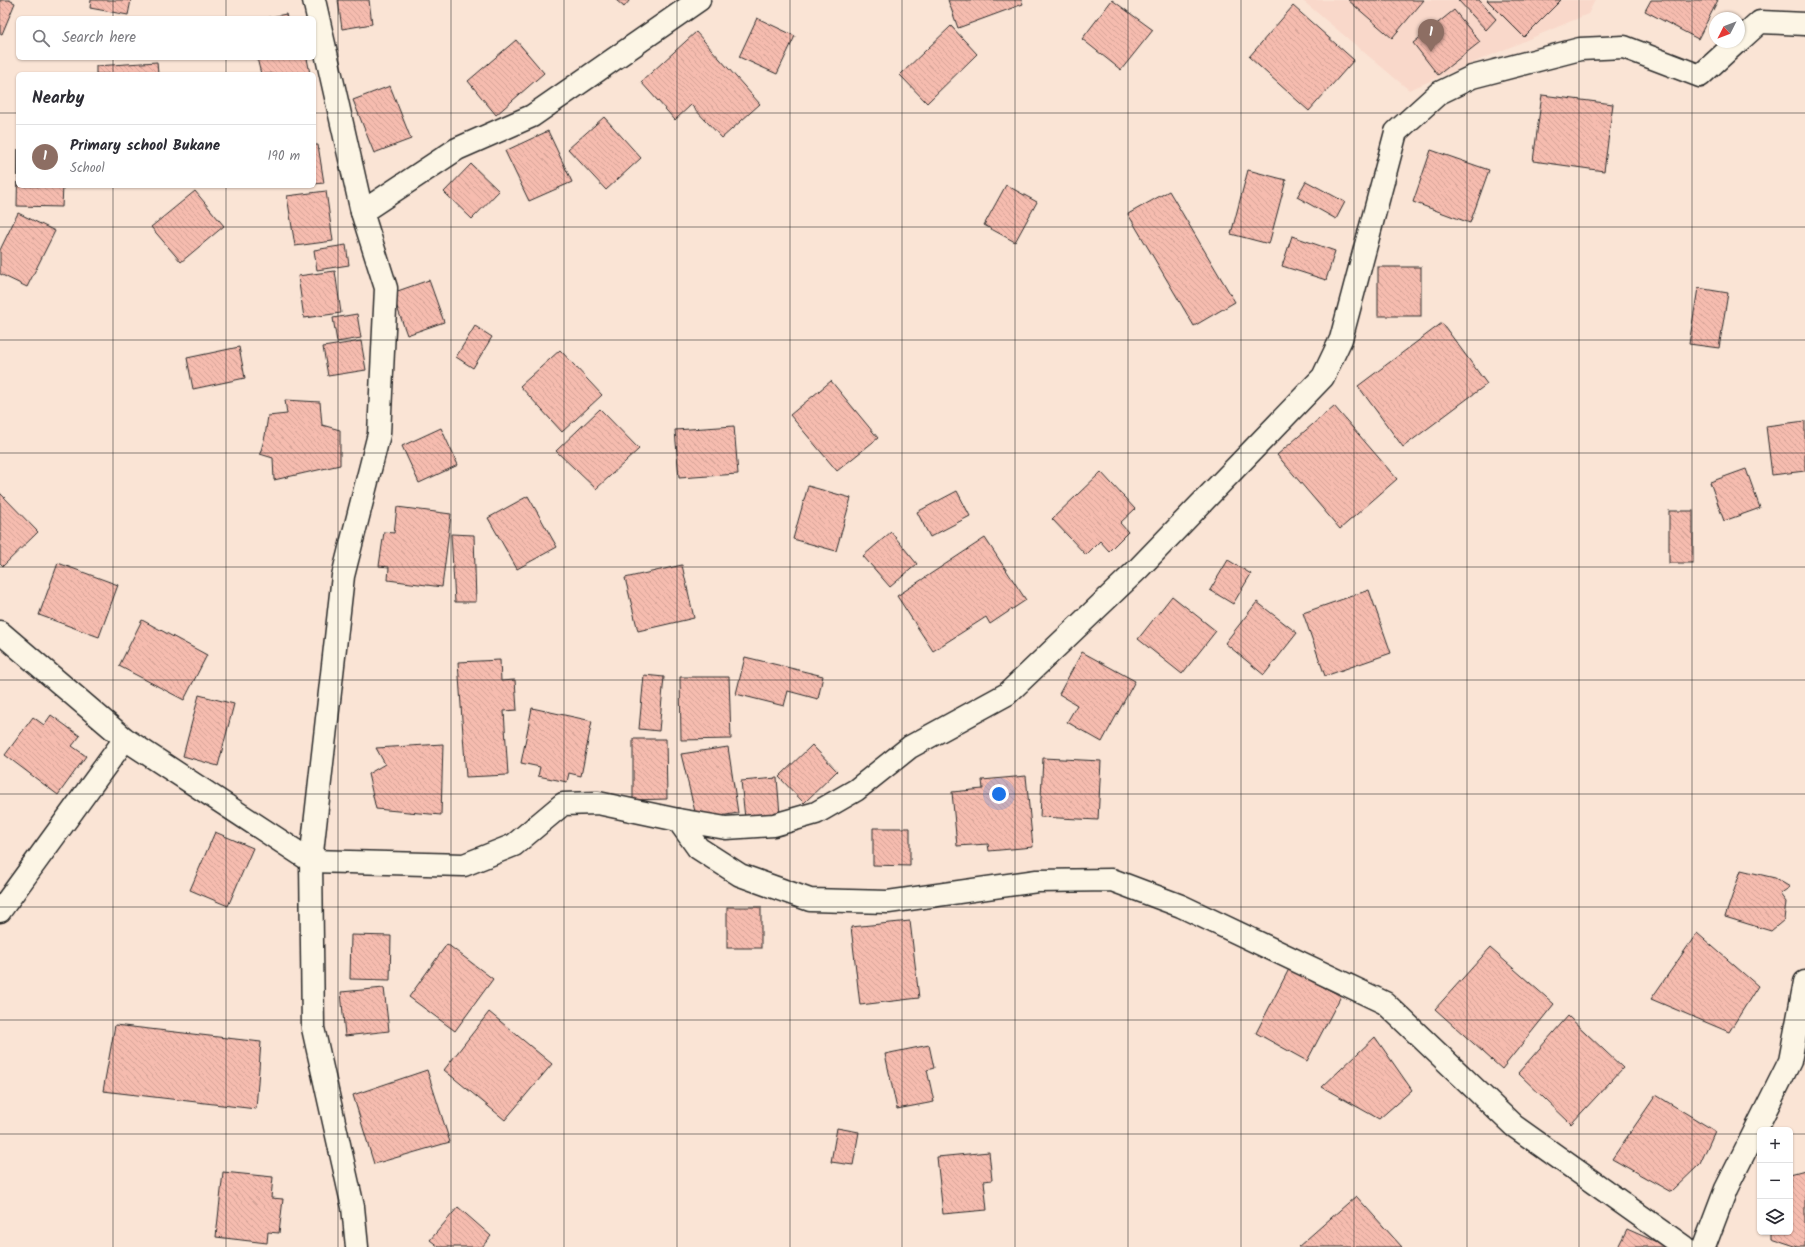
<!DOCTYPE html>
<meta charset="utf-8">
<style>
body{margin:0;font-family:Kalam,sans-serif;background:#f7f7f7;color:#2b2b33}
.controls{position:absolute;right:12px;bottom:12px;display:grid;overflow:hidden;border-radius:6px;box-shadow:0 1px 3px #0004}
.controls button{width:36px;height:36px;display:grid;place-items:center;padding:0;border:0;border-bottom:1px solid #e1e1e2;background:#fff;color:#2b2b33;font:20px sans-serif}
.compass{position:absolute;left:1709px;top:12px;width:36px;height:36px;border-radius:50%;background:#fff;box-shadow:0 1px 3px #0004;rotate:228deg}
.you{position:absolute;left:999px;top:794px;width:14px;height:14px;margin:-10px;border:3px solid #fff;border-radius:50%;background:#1a73e8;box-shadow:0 0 0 6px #1a73e833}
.badge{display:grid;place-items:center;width:26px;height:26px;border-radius:50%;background:#b45309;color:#fff;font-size:13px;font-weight:700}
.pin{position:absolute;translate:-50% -33px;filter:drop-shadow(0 1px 2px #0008)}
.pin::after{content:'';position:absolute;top:21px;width:14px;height:12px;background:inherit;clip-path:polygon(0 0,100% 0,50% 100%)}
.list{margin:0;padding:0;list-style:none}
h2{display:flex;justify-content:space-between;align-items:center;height:52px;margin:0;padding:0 16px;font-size:17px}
h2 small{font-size:13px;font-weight:400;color:#7c7c81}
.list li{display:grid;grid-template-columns:26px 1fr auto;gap:12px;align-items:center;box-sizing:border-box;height:64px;padding:0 16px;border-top:1px solid #e1e1e2}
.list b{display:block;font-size:15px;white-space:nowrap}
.list p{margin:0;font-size:13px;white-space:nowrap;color:#7c7c81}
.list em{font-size:13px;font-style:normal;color:#7c7c81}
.icon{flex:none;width:22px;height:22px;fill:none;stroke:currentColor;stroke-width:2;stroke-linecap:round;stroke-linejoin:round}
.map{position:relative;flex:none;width:1805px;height:1247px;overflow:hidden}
.search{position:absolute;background:#fff;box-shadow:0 1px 3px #0004;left:16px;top:16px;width:300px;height:44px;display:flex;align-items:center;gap:10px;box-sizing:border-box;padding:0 14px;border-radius:6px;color:#7c7c81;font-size:15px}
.panel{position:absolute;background:#fff;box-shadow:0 1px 3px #0004;left:16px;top:72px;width:300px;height:116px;border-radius:6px}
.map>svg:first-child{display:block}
</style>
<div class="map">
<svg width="1805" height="1247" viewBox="0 0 1805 1247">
<defs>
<pattern id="building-back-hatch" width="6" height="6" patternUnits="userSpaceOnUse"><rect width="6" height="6" fill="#f6bcaf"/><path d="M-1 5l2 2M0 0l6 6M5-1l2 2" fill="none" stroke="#d3a297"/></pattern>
</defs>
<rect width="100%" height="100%" fill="#fae4d5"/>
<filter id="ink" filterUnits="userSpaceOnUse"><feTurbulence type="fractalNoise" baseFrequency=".025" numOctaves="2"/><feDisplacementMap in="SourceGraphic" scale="8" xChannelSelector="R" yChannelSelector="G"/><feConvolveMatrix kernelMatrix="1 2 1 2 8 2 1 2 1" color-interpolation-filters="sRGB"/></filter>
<g filter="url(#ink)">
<path fill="#f9d8ca" d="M1302 0H1595L1588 14 1409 90Z"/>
<g fill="url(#building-back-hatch)" stroke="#2b2b2b">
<path d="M0 0H9L15 3 2 34 0 33Z"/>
<path d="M91 0H131L128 15 90 8Z"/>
<path d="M338 0H369L372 24 342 29Z"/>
<path d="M616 0H630L624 7Z"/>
<path d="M948 0H1021L1023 4 958 28Z"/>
<path d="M1112 0 1153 30 1121 70 1082 39Z"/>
<path d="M1348 0H1424L1392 38Z"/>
<path d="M1458 0H1479L1496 19 1486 30Z"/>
<path d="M1487 0H1561L1524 37Z"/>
<path d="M1651 0H1718L1698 39 1645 11Z"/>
<path d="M1293 6 1354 60 1309 111 1249 57Z"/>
<path d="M1454 10 1480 42 1438 75 1413 43Z"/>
<path d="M286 14 287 18H266Z"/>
<path d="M757 18 795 36 777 74 739 57Z"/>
<path d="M951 26 977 54 927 103 900 75Z"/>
<path d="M696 32 760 104 722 138 691 105 675 120 641 82Z"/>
<path d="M516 40 544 73 496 115 468 81Z"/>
<path d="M257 58H307L310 74H261Z"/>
<path d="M157 62 158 74H96V66Z"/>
<path d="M390 86 411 139 374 153 353 100Z"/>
<path d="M1542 95 1613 104 1604 171 1533 161Z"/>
<path d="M604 117 641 158 606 190 568 149Z"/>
<path d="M548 131 572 182 529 201 505 151Z"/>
<path d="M314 145H318L324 183 314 184Z"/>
<path d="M18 149V186H63L62 207 17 206Z"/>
<path d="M1431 150 1489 170 1470 223 1413 202Z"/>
<path d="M471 164 499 191 472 219 444 192Z"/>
<path d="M1248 170 1286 180 1269 244 1231 234Z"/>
<path d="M1306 181 1345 202 1336 219 1297 197Z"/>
<path d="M1006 185 1037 202 1015 242 984 225Z"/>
<path d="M195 191 224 226 181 262 151 227Z"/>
<path d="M326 191 333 241 295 246 287 196Z"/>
<path d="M1169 191 1235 302 1194 326 1128 214Z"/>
<path d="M18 213 55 231 27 287 0 274V250Z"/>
<path d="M1292 236 1335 251 1326 280 1282 266Z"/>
<path d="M346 245 349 265 317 270 314 250Z"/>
<rect x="1378" y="267" width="43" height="49"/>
<path d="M335 271 341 313 304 318 298 276Z"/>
<path d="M429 280 444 322 407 335 392 293Z"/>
<path d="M1698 288 1728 293 1719 348 1689 344Z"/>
<path d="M357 314 361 338 337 342 333 318Z"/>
<path d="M1442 323 1487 384 1403 447 1358 386Z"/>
<path d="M475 326 492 337 473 368 456 357Z"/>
<path d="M361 341 366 370 328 376 323 347Z"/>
<path d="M239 347 245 378 193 389 187 358Z"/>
<path d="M560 350 602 395 562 432 520 386Z"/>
<path d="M831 381 878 438 837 471 790 415Z"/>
<path d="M285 400 320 402 322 425 340 430V465L274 480 273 458 260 454 265 436 268 416 287 414Z"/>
<path d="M1334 406 1397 479 1340 529 1277 455Z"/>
<path d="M600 409 639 449 596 489 556 451Z"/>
<path d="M1805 421V471L1772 475 1766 426Z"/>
<path d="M734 426 738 474 679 478 675 430Z"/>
<path d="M441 428 458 465 419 483 402 446Z"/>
<path d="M1746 469 1760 508 1724 521 1710 482Z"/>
<path d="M1101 472 1135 509 1120 523 1128 532 1109 551 1100 541 1086 555 1052 519Z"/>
<path d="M808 486 851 498 836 551 793 539Z"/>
<path d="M957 491 970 516 930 537 917 512Z"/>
<path d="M0 493 38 532 3 566 0 563Z"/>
<path d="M528 496 557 547 517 569 488 518Z"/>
<path d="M397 507 451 514 442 587 388 580 389 567 379 566 384 532 394 533Z"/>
<rect x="1669" y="511" width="24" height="52"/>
<path d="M891 532 917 564 890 587 863 556Z"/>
<path d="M451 534 474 535 476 602H455Z"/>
<path d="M985 538 1026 600 990 624 986 617 933 651 897 596Z"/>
<path d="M1228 560 1251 574 1233 604 1210 590Z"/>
<path d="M58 563 118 585 99 637 39 615Z"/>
<path d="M682 565 694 618 638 631 625 578Z"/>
<path d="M1369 590 1391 653 1325 676 1303 613Z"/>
<path d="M1172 596 1216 631 1182 674 1138 639Z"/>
<path d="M1257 602 1297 633 1264 675 1225 643Z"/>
<path d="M142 620 207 655 184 700 119 666Z"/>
<path d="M1082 652 1135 681 1102 742 1067 722 1077 705 1059 694Z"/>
<path d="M745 657 823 676 818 699 788 691 784 706 736 694Z"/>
<path d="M500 660 501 681 515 680 517 710 504 711 508 775 466 777 458 662Z"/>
<path d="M644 675 664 677 659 731 639 729Z"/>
<path d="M680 677H729L731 739 681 740Z"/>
<path d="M199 695 234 704 218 766 183 756Z"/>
<path d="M532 708 592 721 581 776 569 773 567 782 538 776 540 767 521 763Z"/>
<path d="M51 715 80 736 72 746 86 756 58 795 5 755 33 717 44 725Z"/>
<path d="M633 739H666L667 799 633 800Z"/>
<path d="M443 744 441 815 376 809 368 774 385 764 376 748Z"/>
<path d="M812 745 837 771 804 803 779 777Z"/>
<path d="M728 747 738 813 697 820 681 754Z"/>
<path d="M1043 758 1101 761 1098 820 1040 817Z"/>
<path d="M1026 776 1033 847 989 851 988 844 957 846 952 792 983 789 982 780Z"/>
<path d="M777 778 780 815 745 818 741 781Z"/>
<path d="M873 828H910V866L873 865Z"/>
<path d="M215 832 253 848 228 906 190 890Z"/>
<path d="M1741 870 1775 878 1790 887 1780 894 1786 902 1784 920 1771 931 1725 917Z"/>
<rect x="727" y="907" width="34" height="41"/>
<path d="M910 921 919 998 860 1005 851 927Z"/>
<path d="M1697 933 1758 986 1729 1032 1651 999Z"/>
<path d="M351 935 391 936 390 980 350 979Z"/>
<path d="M447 944 493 979 455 1031 409 997Z"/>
<path d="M1490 948 1554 1004 1502 1069 1435 1009Z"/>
<path d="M1289 969 1341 996 1307 1061 1256 1033Z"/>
<path d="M384 988 389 1031 345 1036 341 992Z"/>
<path d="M489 1012 552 1064 505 1120 444 1070Z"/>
<path d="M1568 1016 1623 1068 1571 1124 1518 1073Z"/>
<path d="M115 1025 261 1042 256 1109 103 1091Z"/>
<path d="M1375 1037 1412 1090 1379 1119 1322 1087Z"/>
<path d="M929 1045 934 1068 927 1070 934 1102 897 1109 885 1054Z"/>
<path d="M427 1070 450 1142 374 1164 353 1095Z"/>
<path d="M1656 1095 1715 1131 1700 1164 1671 1192 1612 1159Z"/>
<path d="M837 1128 859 1132 853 1165 831 1162Z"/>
<path d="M989 1152 992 1180 984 1181 987 1210 943 1214 937 1157Z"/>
<path d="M1805 1170V1247H1798L1771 1238V1232H1790V1174Z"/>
<path d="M223 1172 273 1177 271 1198 283 1199 279 1233 268 1232 267 1243 216 1237Z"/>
<path d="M1356 1196 1402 1247H1298Z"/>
<path d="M458 1207 491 1236 482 1247H439L430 1240Z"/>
<path d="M1627 1229 1668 1247H1618Z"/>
</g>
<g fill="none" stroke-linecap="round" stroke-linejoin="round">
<g stroke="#2b2b2b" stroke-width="25">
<g id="street">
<path d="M314 0 362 212 386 288 379 434 343 576 311 861 313 1028 353 1207 357 1247"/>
<path d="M1739 41 1760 22 1805 24"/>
<path d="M362 212 457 149 532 116 699 0"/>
<path d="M0 632 125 739 311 861 464 865 514 845 563 804 598 803 678 820 726 828 774 825 816 813 856 790 910 747 1007 694 1138 569 1323 377 1341 339 1396 132 1439 93 1472 77 1580 49 1624 47 1700 76 1737 42"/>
<path d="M678 820 698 848 740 875 810 900 888 902 1037 881 1112 880 1181 906 1385 1003 1514 1126 1684 1247"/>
<path d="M0 911 125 739"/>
<path d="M1704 1247 1726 1189 1790 1061 1805 982"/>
</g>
</g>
<use href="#street" stroke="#fcf5e5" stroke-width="22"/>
</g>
</g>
<path fill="none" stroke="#2b2b2b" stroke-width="1" stroke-opacity="0.55" d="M113 0V18M226 0V18M338 0V1247M451 0V1247M564 0V1247M677 0V1247M790 0V1247M902 0V1247M1015 0V1247M1128 0V1247M1241 0V1247M1354 0V1247M1467 0V1247M1579 0V1247M1692 0V1247M113 58V74M226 58V74M0 113H18M314 113H1805M113 186V1247M226 186V1247M0 227H1805M0 340H1805M0 453H1805M0 567H1805M0 680H1805M0 794H1805M0 907H1805M0 1020H1805M0 1134H1760M1790 1134H1805"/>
</svg>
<div class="controls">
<button>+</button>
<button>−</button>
<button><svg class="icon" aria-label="layers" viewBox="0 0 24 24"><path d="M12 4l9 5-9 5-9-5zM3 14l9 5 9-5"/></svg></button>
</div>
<svg class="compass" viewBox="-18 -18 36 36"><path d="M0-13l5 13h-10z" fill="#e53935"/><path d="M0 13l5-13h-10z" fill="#7c7c81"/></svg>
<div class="you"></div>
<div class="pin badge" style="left:1431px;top:52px;background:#8d6e63">1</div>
<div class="search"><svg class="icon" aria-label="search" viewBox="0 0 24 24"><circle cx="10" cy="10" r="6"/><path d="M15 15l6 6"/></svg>Search here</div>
<section class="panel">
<h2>Nearby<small></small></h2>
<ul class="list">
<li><span class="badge" style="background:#8d6e63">1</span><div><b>Primary school Bukane</b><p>School</p></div><em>190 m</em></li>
</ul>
</section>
</div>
